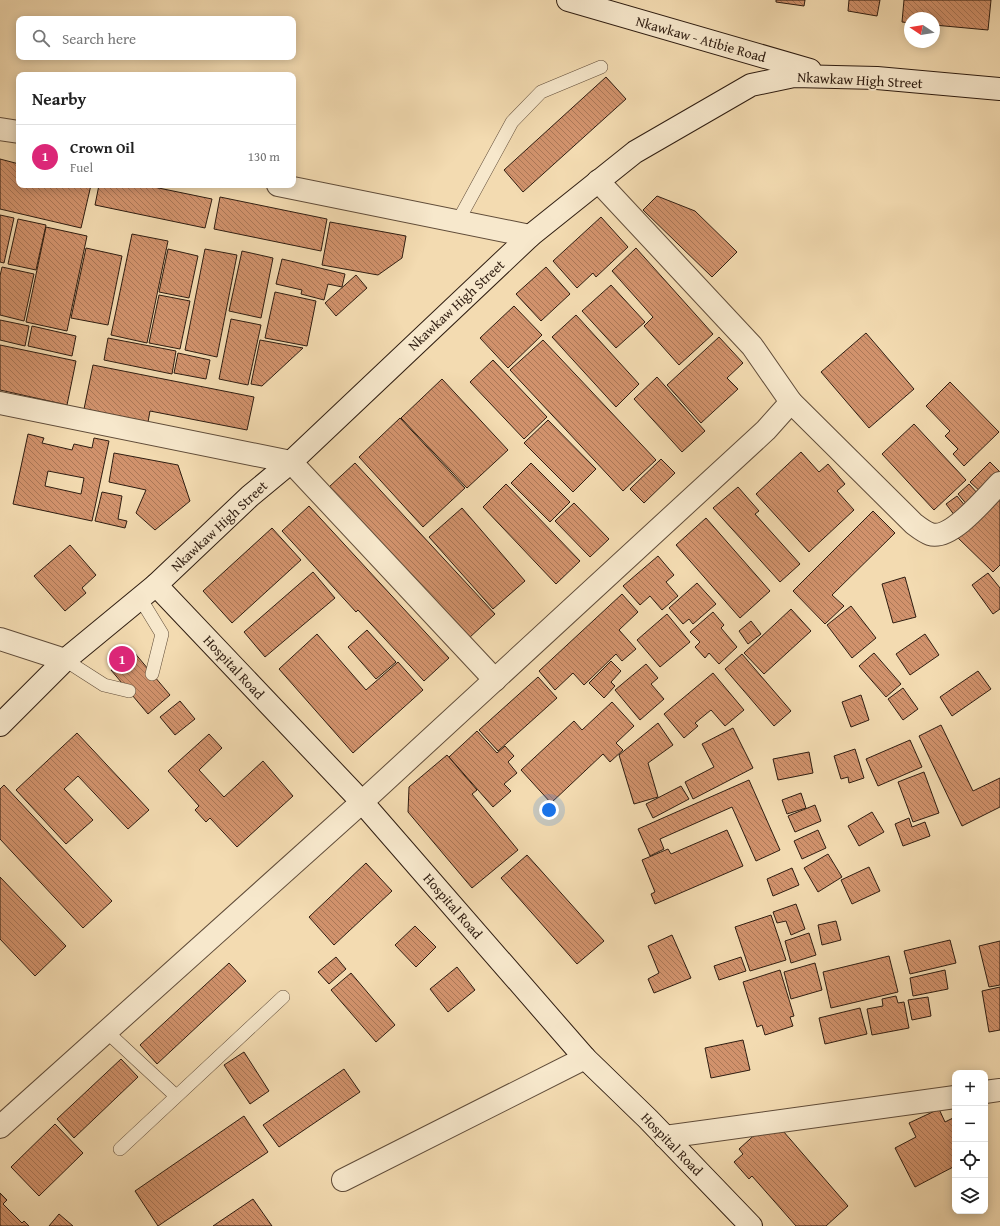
<!DOCTYPE html>
<meta charset="utf-8">
<style>
body{margin:0;font-family:"Gentium Book Plus",serif;background:#f6f6f6;color:#222}
.controls{position:absolute;right:12px;bottom:12px;display:grid;overflow:hidden;border-radius:8px;box-shadow:0 2px 10px #0003}
.controls button{width:36px;height:36px;display:grid;place-items:center;padding:0;border:0;border-bottom:1px solid #e0e0e0;background:#fff;color:#222;font:20px sans-serif}
.compass{position:absolute;left:904px;top:12px;width:36px;height:36px;border-radius:50%;background:#fff;box-shadow:0 2px 10px #0003;rotate:282deg}
.you{position:absolute;left:549px;top:810px;width:14px;height:14px;margin:-10px;border:3px solid #fff;border-radius:50%;background:#1a73e8;box-shadow:0 0 0 6px #1a73e833}
.badge{display:grid;place-items:center;width:26px;height:26px;border-radius:50%;background:#db2777;color:#fff;font-size:13px;font-weight:700}
.pin{position:absolute;translate:-50% -50%;border:2px solid #fff;box-shadow:0 1px 4px #0006}
.list{margin:0;padding:0;list-style:none}
h2{display:flex;justify-content:space-between;align-items:center;height:52px;margin:0;padding:0 16px;font-size:17px}
h2 small{font-size:13px;font-weight:400;color:#767676}
.list li{display:grid;grid-template-columns:26px 1fr auto;gap:12px;align-items:center;box-sizing:border-box;height:64px;padding:0 16px;border-top:1px solid #e0e0e0}
.list b{display:block;font-size:15px;white-space:nowrap}
.list p{margin:0;font-size:13px;white-space:nowrap;color:#767676}
.list em{font-size:13px;font-style:normal;color:#767676}
.icon{flex:none;width:22px;height:22px;fill:none;stroke:currentColor;stroke-width:2;stroke-linecap:round;stroke-linejoin:round}
.map{position:relative;flex:none;width:1000px;height:1226px;overflow:hidden}
.search{position:absolute;background:#fff;box-shadow:0 2px 10px #0003;left:16px;top:16px;width:280px;height:44px;display:flex;align-items:center;gap:10px;box-sizing:border-box;padding:0 14px;border-radius:8px;color:#767676;font-size:15px}
.panel{position:absolute;background:#fff;box-shadow:0 2px 10px #0003;left:16px;top:72px;width:280px;height:116px;border-radius:8px}
.map>svg:first-child{display:block}
</style>
<div class="map">
<svg width="1000" height="1226" viewBox="0 0 1000 1226">
<defs>
<pattern id="building-back-hatch" width="6" height="6" patternUnits="userSpaceOnUse"><rect width="6" height="6" fill="#d1926c"/><path d="M-1 5l2 2M0 0l6 6M5-1l2 2" fill="none" stroke="#aa7757"/></pattern>
</defs>
<rect width="100%" height="100%" fill="#f3dbb1"/>
<filter id="stains"><feTurbulence type="fractalNoise" baseFrequency=".005" numOctaves="4"/><feColorMatrix values="0 0 0 0 .2 0 0 0 0 .09 0 0 0 0 .02 0 0 0 .5 -.17"/></filter>
<radialGradient id="worn" r=".72"><stop offset=".6" stop-color="#630" stop-opacity="0"/><stop offset="1" stop-color="#630" stop-opacity=".3"/></radialGradient>
<g fill="url(#building-back-hatch)" stroke="#2f1d11" fill-rule="evenodd">
<path d="M776 0H805L804 6 776 2Z"/>
<path d="M849 0H880L877 16 848 11Z"/>
<path d="M904 0H991L988 30 934 25V18H910V23L902 22Z"/>
<path d="M606 77 626 99 523 192 504 170Z"/>
<path d="M0 159 19 164V185H91L81 228 0 209Z"/>
<path d="M99 185H144L212 199 205 228 95 205Z"/>
<path d="M657 196 695 211 737 252 712 277 643 210Z"/>
<path d="M220 197 327 219 321 251 214 229Z"/>
<path d="M0 215 14 218 4 263 0 262Z"/>
<path d="M601 217 628 247 596 277 593 273 577 288 553 261Z"/>
<path d="M18 219 46 225 36 270 8 264Z"/>
<path d="M330 222 406 236 402 258 378 275 322 265Z"/>
<path d="M46 227 87 236 67 331 26 322Z"/>
<path d="M132 234 168 241 147 343 111 335Z"/>
<path d="M86 248 122 256 108 325 71 318Z"/>
<path d="M636 248 713 334 679 365 644 326 653 317 612 271Z"/>
<path d="M168 249 198 256 189 298 159 292Z"/>
<path d="M205 249 237 255 217 357 185 350Z"/>
<path d="M242 251 273 258 261 318 229 311Z"/>
<path d="M282 259 345 274 342 287 328 284 324 300 301 294 302 290 276 284Z"/>
<path d="M2 267 34 274 24 321 0 315V276Z"/>
<path d="M546 267 570 294 541 321 516 294Z"/>
<path d="M356 275 367 288 336 316 325 303Z"/>
<path d="M611 285 645 322 616 348 582 311Z"/>
<path d="M275 292 316 301 307 346 265 338Z"/>
<path d="M159 295 190 301 180 349 149 343Z"/>
<path d="M514 306 542 335 508 368 480 338Z"/>
<path d="M576 315 639 384 616 407 552 337Z"/>
<path d="M231 319 261 325 248 385 219 379Z"/>
<path d="M0 320 29 326 25 346 0 340Z"/>
<path d="M32 326 76 336 72 356 28 346Z"/>
<path d="M866 333 914 389 869 428 821 372Z"/>
<path d="M719 337 743 363 727 378 738 389 701 423 667 385Z"/>
<path d="M108 338 176 351 172 374 104 360Z"/>
<path d="M260 340 303 348 262 386 251 384Z"/>
<path d="M543 340 656 460 623 491 510 370Z"/>
<path d="M0 345 76 361 67 405 0 390Z"/>
<path d="M178 353 210 360 206 379 174 373Z"/>
<path d="M493 360 547 417 524 439 470 382Z"/>
<path d="M93 365 254 397 247 430 150 411 148 422 84 409Z"/>
<path d="M657 377 705 431 682 452 634 399Z"/>
<path d="M442 379 508 450 467 488 401 418Z"/>
<path d="M950 382 999 432 964 466 953 454 958 449 945 436 950 431 926 406Z"/>
<path d="M400 418 465 488 423 527 359 457Z"/>
<path d="M548 420 596 469 573 492 524 443Z"/>
<path d="M914 424 966 480 934 510 882 454Z"/>
<path d="M28 434 44 438 42 443 72 450 74 444 92 448 94 438 109 441 92 521 13 504ZM48 471 84 478 81 494 45 486Z"/>
<path d="M801 452 819 472 828 464 845 484 837 491 854 510 809 552 756 494Z"/>
<path d="M114 453 178 465 190 501 155 530 136 513 146 490 109 482Z"/>
<path d="M661 459 675 473 644 503 630 489Z"/>
<path d="M990 462 1000 472V477L983 494 970 482Z"/>
<path d="M355 463 495 614 469 638 329 487Z"/>
<path d="M531 463 570 502 550 522 511 483Z"/>
<path d="M506 484 580 561 556 584 483 507Z"/>
<path d="M969 484 979 495 968 506 958 494Z"/>
<path d="M738 487 759 511 755 514 800 564 780 582 713 508Z"/>
<path d="M102 492 122 496 118 519 127 521 125 528 95 521Z"/>
<path d="M1000 493V565L993 572 957 537Z"/>
<path d="M957 496 966 507 955 516 946 504Z"/>
<path d="M574 503 609 539 590 557 555 521Z"/>
<path d="M309 506 449 658 424 681 358 610 356 612 282 531Z"/>
<path d="M462 508 525 581 493 609 429 537Z"/>
<path d="M873 511 895 533 832 595 844 606 825 624 793 591Z"/>
<path d="M706 518 770 591 740 618 676 545Z"/>
<path d="M272 528 301 560 232 623 203 591Z"/>
<path d="M70 545 96 575 82 588 86 593 65 611 34 576Z"/>
<path d="M658 556 674 575 666 582 678 596 662 610 650 596 640 605 623 586Z"/>
<path d="M313 572 335 598 265 657 244 632Z"/>
<path d="M988 573 1000 588V609L993 614 972 585Z"/>
<path d="M905 577 916 617 893 623 882 584Z"/>
<path d="M697 583 716 604 693 624 689 619 683 624 669 608Z"/>
<path d="M622 594 638 612 619 630 636 649 622 661 616 654 584 685 573 673 555 690 539 671Z"/>
<path d="M851 606 876 638 852 658 827 625Z"/>
<path d="M791 609 811 631 764 674 744 653Z"/>
<path d="M713 612 724 625 721 628 737 647 719 664 709 653 705 658 695 647 700 642 690 632Z"/>
<path d="M667 614 690 642 660 667 637 640Z"/>
<path d="M751 621 761 634 748 644 739 631Z"/>
<path d="M367 630 396 662 376 679 348 647Z"/>
<path d="M317 634 366 690 398 662 423 690 353 753 279 669Z"/>
<path d="M925 634 939 655 910 675 896 654Z"/>
<path d="M133 651 170 695 148 714 111 670Z"/>
<path d="M874 653 901 684 886 697 859 666Z"/>
<path d="M742 654 791 711 774 726 725 669Z"/>
<path d="M611 661 621 671 611 682 615 686 604 698 589 683Z"/>
<path d="M646 664 658 678 651 684 664 699 640 720 615 690Z"/>
<path d="M978 671 991 689 952 716 940 697Z"/>
<path d="M713 673 744 710 725 726 711 710 695 723 698 726 684 738 664 714Z"/>
<path d="M538 677 557 698 498 751 479 730Z"/>
<path d="M903 688 918 709 903 720 888 699Z"/>
<path d="M861 695 869 720 851 727 842 702Z"/>
<path d="M180 701 195 719 175 735 160 717Z"/>
<path d="M612 702 634 726 616 743 623 750 610 762 603 754 551 803 521 770 574 721 582 730Z"/>
<path d="M658 723 673 745 648 763 658 797 634 804 619 755Z"/>
<path d="M941 725 973 791 1000 778V807L962 826 919 736Z"/>
<path d="M733 728 753 768 693 799 685 782 714 767 702 744Z"/>
<path d="M477 731 497 753 505 746 514 756 508 762 517 773 504 784 511 791 493 807 449 757Z"/>
<path d="M77 733 149 810 128 829 78 776 64 789 93 820 66 844 16 790Z"/>
<path d="M209 734 222 748 199 770 224 797 263 761 293 796 237 847 210 818 206 822 195 810 199 806 168 771Z"/>
<path d="M910 740 922 767 878 786 866 759Z"/>
<path d="M855 749 864 778 849 783 848 777 841 779 834 756Z"/>
<path d="M809 752 813 773 778 780 773 759Z"/>
<path d="M447 755 477 790 472 794 518 850 472 888 408 812 409 787Z"/>
<path d="M924 772 939 813 913 822 898 782Z"/>
<path d="M749 780 780 850 756 861 732 807 660 839 664 849 650 856 638 829Z"/>
<path d="M4 785 112 901 83 928 0 839V789Z"/>
<path d="M681 786 689 799 653 818 646 804Z"/>
<path d="M801 793 806 808 787 814 782 800Z"/>
<path d="M815 805 821 821 795 832 788 816Z"/>
<path d="M872 812 884 832 859 846 848 826Z"/>
<path d="M909 818 912 827 925 822 930 836 903 846 895 824Z"/>
<path d="M727 830 743 866 655 904 651 894 655 892 642 860 668 849 671 854Z"/>
<path d="M818 830 826 848 802 859 794 841Z"/>
<path d="M828 854 842 877 818 892 804 868Z"/>
<path d="M527 855 604 941 577 964 501 878Z"/>
<path d="M366 863 392 891 334 945 309 917Z"/>
<path d="M869 867 880 891 852 904 841 880Z"/>
<path d="M792 868 799 885 773 896 767 879Z"/>
<path d="M0 877 66 946 35 976 0 939Z"/>
<path d="M796 904 805 929 791 935 786 921 777 923 773 912Z"/>
<path d="M771 915 786 960 750 971 735 927Z"/>
<path d="M836 921 841 940 822 945 818 925Z"/>
<path d="M415 926 436 947 416 967 395 945Z"/>
<path d="M809 933 816 955 791 963 785 941Z"/>
<path d="M672 935 691 978 654 993 648 979 659 973 648 946Z"/>
<path d="M950 940 956 963 910 974 904 951Z"/>
<path d="M1000 941V985L989 987 979 946Z"/>
<path d="M889 956 898 992 831 1008 823 972Z"/>
<path d="M336 957 346 969 329 984 318 972Z"/>
<path d="M741 957 746 971 719 980 714 966Z"/>
<path d="M229 963 246 981 157 1064 140 1045Z"/>
<path d="M815 963 822 990 791 999 784 972Z"/>
<path d="M457 967 475 990 448 1012 430 989Z"/>
<path d="M780 970 794 1016 790 1017 793 1026 765 1035 762 1025 757 1027 743 982Z"/>
<path d="M945 970 948 989 913 996 910 978Z"/>
<path d="M351 973 395 1025 376 1042 331 990Z"/>
<path d="M1000 987V1030L989 1032 982 991Z"/>
<path d="M896 996 898 1003 904 1002 909 1028 872 1035 867 1009 883 1006 882 999Z"/>
<path d="M928 997 931 1016 912 1020 908 1000Z"/>
<path d="M860 1008 867 1034 825 1044 819 1018Z"/>
<path d="M743 1040 750 1070 711 1078 705 1048Z"/>
<path d="M244 1052 269 1091 250 1104 224 1065Z"/>
<path d="M121 1059 138 1077 74 1138 57 1119Z"/>
<path d="M344 1069 360 1092 279 1147 263 1125Z"/>
<path d="M939 1109 945 1122 955 1117V1166L915 1187 895 1148 916 1137 909 1123Z"/>
<path d="M244 1116 268 1152 158 1226 135 1191Z"/>
<path d="M55 1124 83 1153 39 1196 11 1167Z"/>
<path d="M777 1124 848 1206 826 1226H796L752 1176 749 1179 734 1162 743 1154 739 1149 760 1130 765 1135Z"/>
<path d="M0 1193 7 1200 3 1204 22 1223 24 1221 29 1226H0Z"/>
<path d="M253 1199 272 1226H213Z"/>
<path d="M59 1214 73 1226H49Z"/>
</g>
<g fill="none" stroke-linecap="round" stroke-linejoin="round">
<g stroke="#604c39" stroke-width="14">
<g id="lane">
<path d="M458 221 512 122 541 92 601 67"/>
<path d="M140 598 162 634 152 674"/>
<path d="M65 660 104 685 129 691"/>
<path d="M107 1032 176 1096"/>
<path d="M120 1149 283 997"/>
</g>
</g>
<g stroke="#604c39" stroke-width="24">
<g id="street">
<path d="M0 129 19 132"/>
<path d="M278 185 530 236"/>
<path d="M791 402 914 524C918 527 924 532 930 534 951 541 986 497 1000 483"/>
<path d="M0 403 291 462 495 680"/>
<path d="M0 639 65 660"/>
<path d="M985 1092 1000 1090"/>
<path d="M0 1127 362 802 766 430 791 402 752 346 598 181"/>
<path d="M665 1137 955 1097"/>
<path d="M343 1180 585 1058"/>
</g>
</g>
<g stroke="#2f1d11" stroke-width="24">
<g id="secondary">
<path d="M568 0 810 70"/>
<path d="M156 585 362 802 585 1058 648 1119 751 1226"/>
<path d="M0 725 65 660 156 585 250 496 291 462 530 236 635 152 751 85 794 76 877 78 1000 89"/>
</g>
</g>
<use href="#lane" stroke="#f7e8cc" stroke-width="13"/>
<use href="#street" stroke="#f7e8cc" stroke-width="22"/>
<use href="#secondary" stroke="#f7e8cc" stroke-width="22"/>
</g>
<g text-anchor="middle" stroke-width="3.5" stroke-linejoin="round" paint-order="stroke">
<g font-size="14" fill="#2f1d11" stroke="#f7e8cc">
<text transform="translate(701 39) rotate(16)" y="5">Nkawkaw - Atibie Road</text>
<text transform="translate(860 80) rotate(3)" y="5">Nkawkaw High Street</text>
<text transform="translate(456 305) rotate(-43)" y="5">Nkawkaw High Street</text>
<text transform="translate(219 526) rotate(-43)" y="5">Nkawkaw High Street</text>
<text transform="translate(234 667) rotate(47)" y="5">Hospital Road</text>
<text transform="translate(453 906) rotate(49)" y="5">Hospital Road</text>
<text transform="translate(672 1144) rotate(46)" y="5">Hospital Road</text>
</g>
</g>
<rect width="100%" height="100%" filter="url(#stains)"/>
<rect width="100%" height="100%" fill="url(#worn)"/>
</svg>
<div class="controls">
<button>+</button>
<button>−</button>
<button><svg class="icon" aria-label="locate" viewBox="0 0 24 24"><circle cx="12" cy="12" r="6"/><path d="M12 2v4M12 18v4M2 12h4M18 12h4"/></svg></button>
<button><svg class="icon" aria-label="layers" viewBox="0 0 24 24"><path d="M12 4l9 5-9 5-9-5zM3 14l9 5 9-5"/></svg></button>
</div>
<svg class="compass" viewBox="-18 -18 36 36"><path d="M0-13l5 13h-10z" fill="#e53935"/><path d="M0 13l5-13h-10z" fill="#767676"/></svg>
<div class="you"></div>
<div class="pin badge" style="left:122px;top:659px">1</div>
<div class="search"><svg class="icon" aria-label="search" viewBox="0 0 24 24"><circle cx="10" cy="10" r="6"/><path d="M15 15l6 6"/></svg>Search here</div>
<section class="panel">
<h2>Nearby<small></small></h2>
<ul class="list">
<li><span class="badge">1</span><div><b>Crown Oil</b><p>Fuel</p></div><em>130 m</em></li>
</ul>
</section>
</div>
